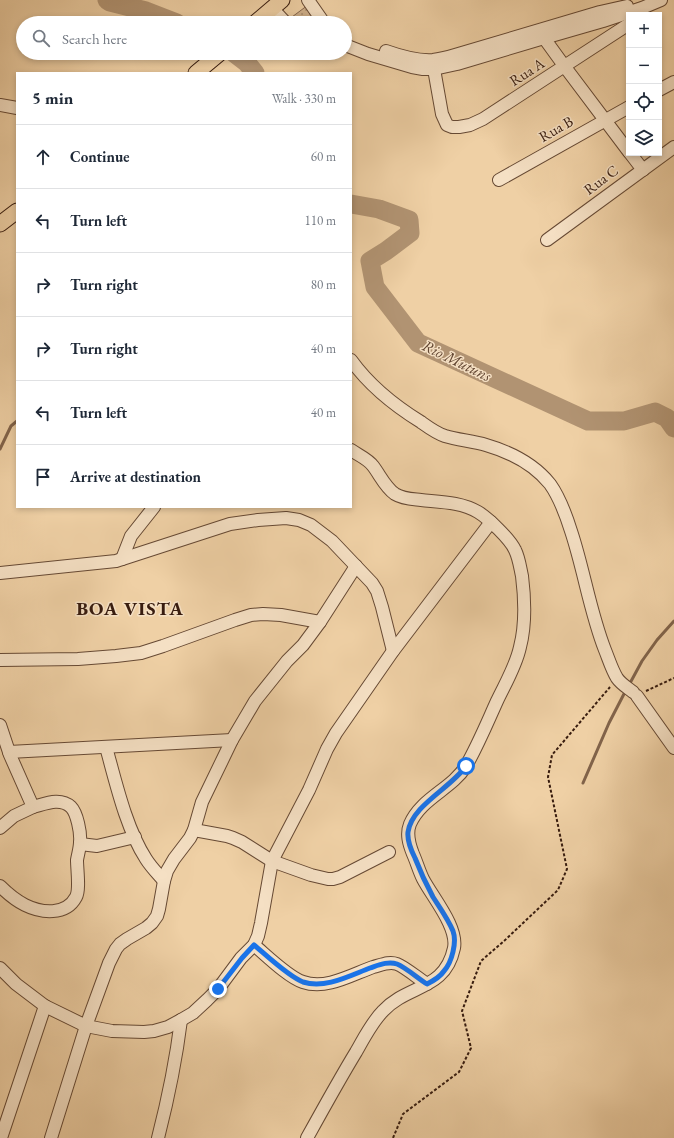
<!DOCTYPE html>
<meta charset="utf-8">
<style>
body{margin:0;font-family:"EB Garamond",serif;background:#f6f6f7;color:#1f2937}
.controls{position:absolute;right:12px;top:12px;display:grid;overflow:hidden;border-radius:0px;box-shadow:0 2px 6px #0003}
.controls button{width:36px;height:36px;display:grid;place-items:center;padding:0;border:0;border-bottom:1px solid #e0e1e3;background:#fff;color:#1f2937;font:20px sans-serif}
.stop{position:absolute;width:12px;height:12px;margin:-9px;border:3px solid #1a73e8;border-radius:50%;background:#fff}
.stop.end{background:#1a73e8;border-color:#fff;box-shadow:0 1px 4px #0008}
.list{margin:0;padding:0;list-style:none}
h2{display:flex;justify-content:space-between;align-items:center;height:52px;margin:0;padding:0 16px;font-size:17px}
h2 small{font-size:13px;font-weight:400;color:#747a83}
.list li{display:grid;grid-template-columns:26px 1fr auto;gap:12px;align-items:center;box-sizing:border-box;height:64px;padding:0 16px;border-top:1px solid #e0e1e3}
.list b{display:block;font-size:15px;white-space:nowrap}
.list em{font-size:13px;font-style:normal;color:#747a83}
.icon{flex:none;width:22px;height:22px;fill:none;stroke:currentColor;stroke-width:2;stroke-linecap:round;stroke-linejoin:round}
.map{position:relative;flex:none;width:674px;height:1138px;overflow:hidden}
.search{position:absolute;background:#fff;box-shadow:0 2px 6px #0003;left:16px;top:16px;width:336px;height:44px;display:flex;align-items:center;gap:10px;box-sizing:border-box;padding:0 14px;border-radius:22px;color:#747a83;font-size:15px}
.panel{position:absolute;background:#fff;box-shadow:0 2px 6px #0003;left:16px;top:72px;width:336px;height:436px;border-radius:0px}
.map>svg:first-child{display:block}
</style>
<div class="map">
<svg width="674" height="1138" viewBox="0 0 674 1138">
<defs>
<pattern id="grass-dots" width="8" height="8" patternUnits="userSpaceOnUse"><rect width="8" height="8" fill="#d0b18c"/><path d="M2 2h.1M6 6h.1" fill="none" stroke="#aa8f71" stroke-width="1.8" stroke-linecap="round"/></pattern>
</defs>
<rect width="100%" height="100%" fill="#efd0a5"/>
<filter id="stains"><feTurbulence type="fractalNoise" baseFrequency=".005" numOctaves="4"/><feColorMatrix values="0 0 0 0 .2 0 0 0 0 .09 0 0 0 0 .02 0 0 0 .5 -.17"/></filter>
<radialGradient id="worn" r=".72"><stop offset=".6" stop-color="#630" stop-opacity="0"/><stop offset="1" stop-color="#630" stop-opacity=".3"/></radialGradient>
<path fill="url(#grass-dots)" stroke="#84664e" d="M308 5 320 23H296L288 20Z"/>
<g fill="none" stroke-linecap="round" stroke-linejoin="round">
<g stroke="#81634a" stroke-width="3">
<path d="M0 449 11 426 17 421"/>
<path d="M629 685 642 661 657 640 674 621"/>
<path d="M583 783 609 723 626 690"/>
</g>
<g stroke="#b19372" stroke-width="19">
<path d="M107 0 110 2 146 11 177 23"/>
<path d="M234 53 247 63 255 73"/>
<path d="M351 204 379 209 409 220 410 233 386 251 370 261 375 287 418 343 588 421H624L655 412 667 418 674 428"/>
</g>
<g stroke="#664934" stroke-width="14">
<g id="minor">
<path d="M308 0 324 23"/>
<path d="M272 8 286 23"/>
<path d="M544 38 565 67 629 152"/>
<path d="M345 45 368 54 412 67 423 69H434L457 64 544 38 603 21 642 8 661 0"/>
<path d="M386 51C400 56 418 61 433 60 440 59 448 57 455 55L600 12 627 6"/>
<path d="M434 69 442 114 447 125 452 127H459L470 125 483 119 629 24"/>
<path d="M659 90 674 82"/>
<path d="M0 105 17 108"/>
<path d="M630 153 643 170"/>
<path d="M499 180 629 107"/>
<path d="M547 240 674 147"/>
<path d="M351 360C369 385 395 406 421 422 428 427 436 433 445 436 458 440 473 441 486 445 510 452 534 464 550 484 560 498 566 515 571 531 584 570 590 612 605 650 609 660 612 670 617 678 621 684 628 688 633 692"/>
<path d="M122 559 131 536 154 507"/>
<path d="M0 573 116 561 230 524 258 520 286 518 299 520 311 525 332 541 372 583 377 591 382 607 393 651"/>
<path d="M0 660 78 659 116 656 141 653 163 646 235 620 251 615 263 614 281 615 320 622"/>
<path d="M637 696 674 748"/>
<path d="M0 725 10 755 33 807 14 816 0 828"/>
<path d="M106 747C116 783 126 828 146 859 151 867 158 874 164 881"/>
<path d="M9 752 232 740"/>
<path d="M194 830 227 836 233 838 242 842 272 861 311 875 328 879H333L340 877 389 852"/>
<path d="M80 844 97 846 135 837"/>
<path d="M0 886C7 893 15 900 25 905 41 913 66 916 76 897 80 890 77 869 77 860 78 854 80 848 80 842 81 833 77 813 71 807 60 797 45 804 33 807"/>
<path d="M254 945C266 955 288 977 303 982 326 990 351 975 373 967 381 965 389 961 397 964 405 967 419 979 427 984"/>
<path d="M0 968 16 984 45 1006 86 1026 112 1031 144 1032 154 1031 168 1027 181 1020 193 1013 207 1000 218 989 241 958 254 945 258 936 261 923 272 861 309 790 327 749 336 733 393 651 491 522"/>
<path d="M1 1138 45 1006"/>
<path d="M51 1138 86 1026 109 963 116 949 120 944 127 939 146 928 152 923 157 916 159 909 164 881 167 871 174 859 190 838 194 830 202 802 232 740 255 701 287 661 303 645 320 622 356 566"/>
<path d="M158 1138C168 1099 176 1060 181 1020"/>
<path d="M307 1138C323 1109 339 1080 356 1052 364 1038 372 1022 383 1011 408 984 445 991 454 948 458 927 433 898 423 879 419 871 417 863 413 854 409 844 406 834 410 824 421 798 452 789 466 766 478 745 487 723 497 701 505 684 516 666 520 647 526 624 525 600 522 576 520 567 519 558 515 550 510 539 488 518 478 512 461 502 440 502 421 500 412 499 403 499 395 494 385 487 380 475 373 466 368 459 358 455 351 450"/>
</g>
</g>
<g stroke="#381c0f" stroke-width="17">
<g id="major">
<path d="M255 23 282 0"/>
<path d="M196 73 220 53"/>
<path d="M0 224 17 211"/>
</g>
</g>
<g stroke="#381c0f" stroke-width="2" stroke-dasharray="3 2" stroke-linecap="butt">
<path d="M646 691 674 678"/>
<path d="M393 1138 403 1114 459 1072 471 1048 462 1011 481 961 504 941 558 890 567 869 548 777 552 755 610 687"/>
</g>
<use href="#minor" stroke="#f5e0c4" stroke-width="12"/>
<use href="#major" stroke="#efd0a5" stroke-width="15"/>
</g>
<g fill="none" stroke-linecap="round" stroke-linejoin="round">
<path stroke="#1a73e8" stroke-width="5" d="M218 989 242 958 254 945C266 955 289 977 303 982 325 989 349 976 370 968 379 965 388 961 397 964 405 967 419 979 427 984 433 981 440 977 444 971 452 962 457 942 453 931 448 919 440 908 433 897 426 884 420 871 415 858 411 850 407 841 408 832 412 805 451 788 466 766"/>
</g>
<g text-anchor="middle" stroke-width="3" stroke-linejoin="round" paint-order="stroke">
<g font-size="15" fill="#381c0f" stroke="#f5e0c4">
<text transform="translate(527 72) rotate(-33)" y="5">Rua A</text>
<text transform="translate(556 129) rotate(-30)" y="5">Rua B</text>
<text transform="translate(601 180) rotate(-37)" y="5">Rua C</text>
</g>
<g font-size="16" font-style="italic" fill="#624632" stroke="#f5e0c4">
<text transform="translate(457 360) rotate(26)" y="6">Rio Mutuns</text>
</g>
<g font-size="19" font-weight="bold" letter-spacing="1" fill="#381c0f" stroke="#f5e0c4">
<text x="130" y="615">BOA VISTA</text>
</g>
</g>
<rect width="100%" height="100%" filter="url(#stains)"/>
<rect width="100%" height="100%" fill="url(#worn)"/>
</svg>
<div class="controls">
<button>+</button>
<button>−</button>
<button><svg class="icon" aria-label="locate" viewBox="0 0 24 24"><circle cx="12" cy="12" r="6"/><path d="M12 2v4M12 18v4M2 12h4M18 12h4"/></svg></button>
<button><svg class="icon" aria-label="layers" viewBox="0 0 24 24"><path d="M12 4l9 5-9 5-9-5zM3 14l9 5 9-5"/></svg></button>
</div>
<div class="stop" style="left:466px;top:766px"></div>
<div class="stop end" style="left:218px;top:989px"></div>
<div class="search"><svg class="icon" aria-label="search" viewBox="0 0 24 24"><circle cx="10" cy="10" r="6"/><path d="M15 15l6 6"/></svg>Search here</div>
<section class="panel">
<h2>5 min<small>Walk · 330 m</small></h2>
<ul class="list">
<li><svg class="icon" aria-label="ahead" viewBox="0 0 24 24"><path d="M12 20V5M6 11l6-6 6 6"/></svg><div><b>Continue</b></div><em>60 m</em></li>
<li><svg class="icon" aria-label="left" viewBox="0 0 24 24"><path d="M17 20v-9H6M10 6l-5 5 5 5"/></svg><div><b>Turn left</b></div><em>110 m</em></li>
<li><svg class="icon" aria-label="right" viewBox="0 0 24 24"><path d="M7 20v-9h11M14 6l5 5-5 5"/></svg><div><b>Turn right</b></div><em>80 m</em></li>
<li><svg class="icon" aria-label="right" viewBox="0 0 24 24"><path d="M7 20v-9h11M14 6l5 5-5 5"/></svg><div><b>Turn right</b></div><em>40 m</em></li>
<li><svg class="icon" aria-label="left" viewBox="0 0 24 24"><path d="M17 20v-9H6M10 6l-5 5 5 5"/></svg><div><b>Turn left</b></div><em>40 m</em></li>
<li><svg class="icon" aria-label="arrive" viewBox="0 0 24 24"><path d="M6 21V4h12l-3 4 3 4H6"/></svg><div><b>Arrive at destination</b></div></li>
</ul>
</section>
</div>
